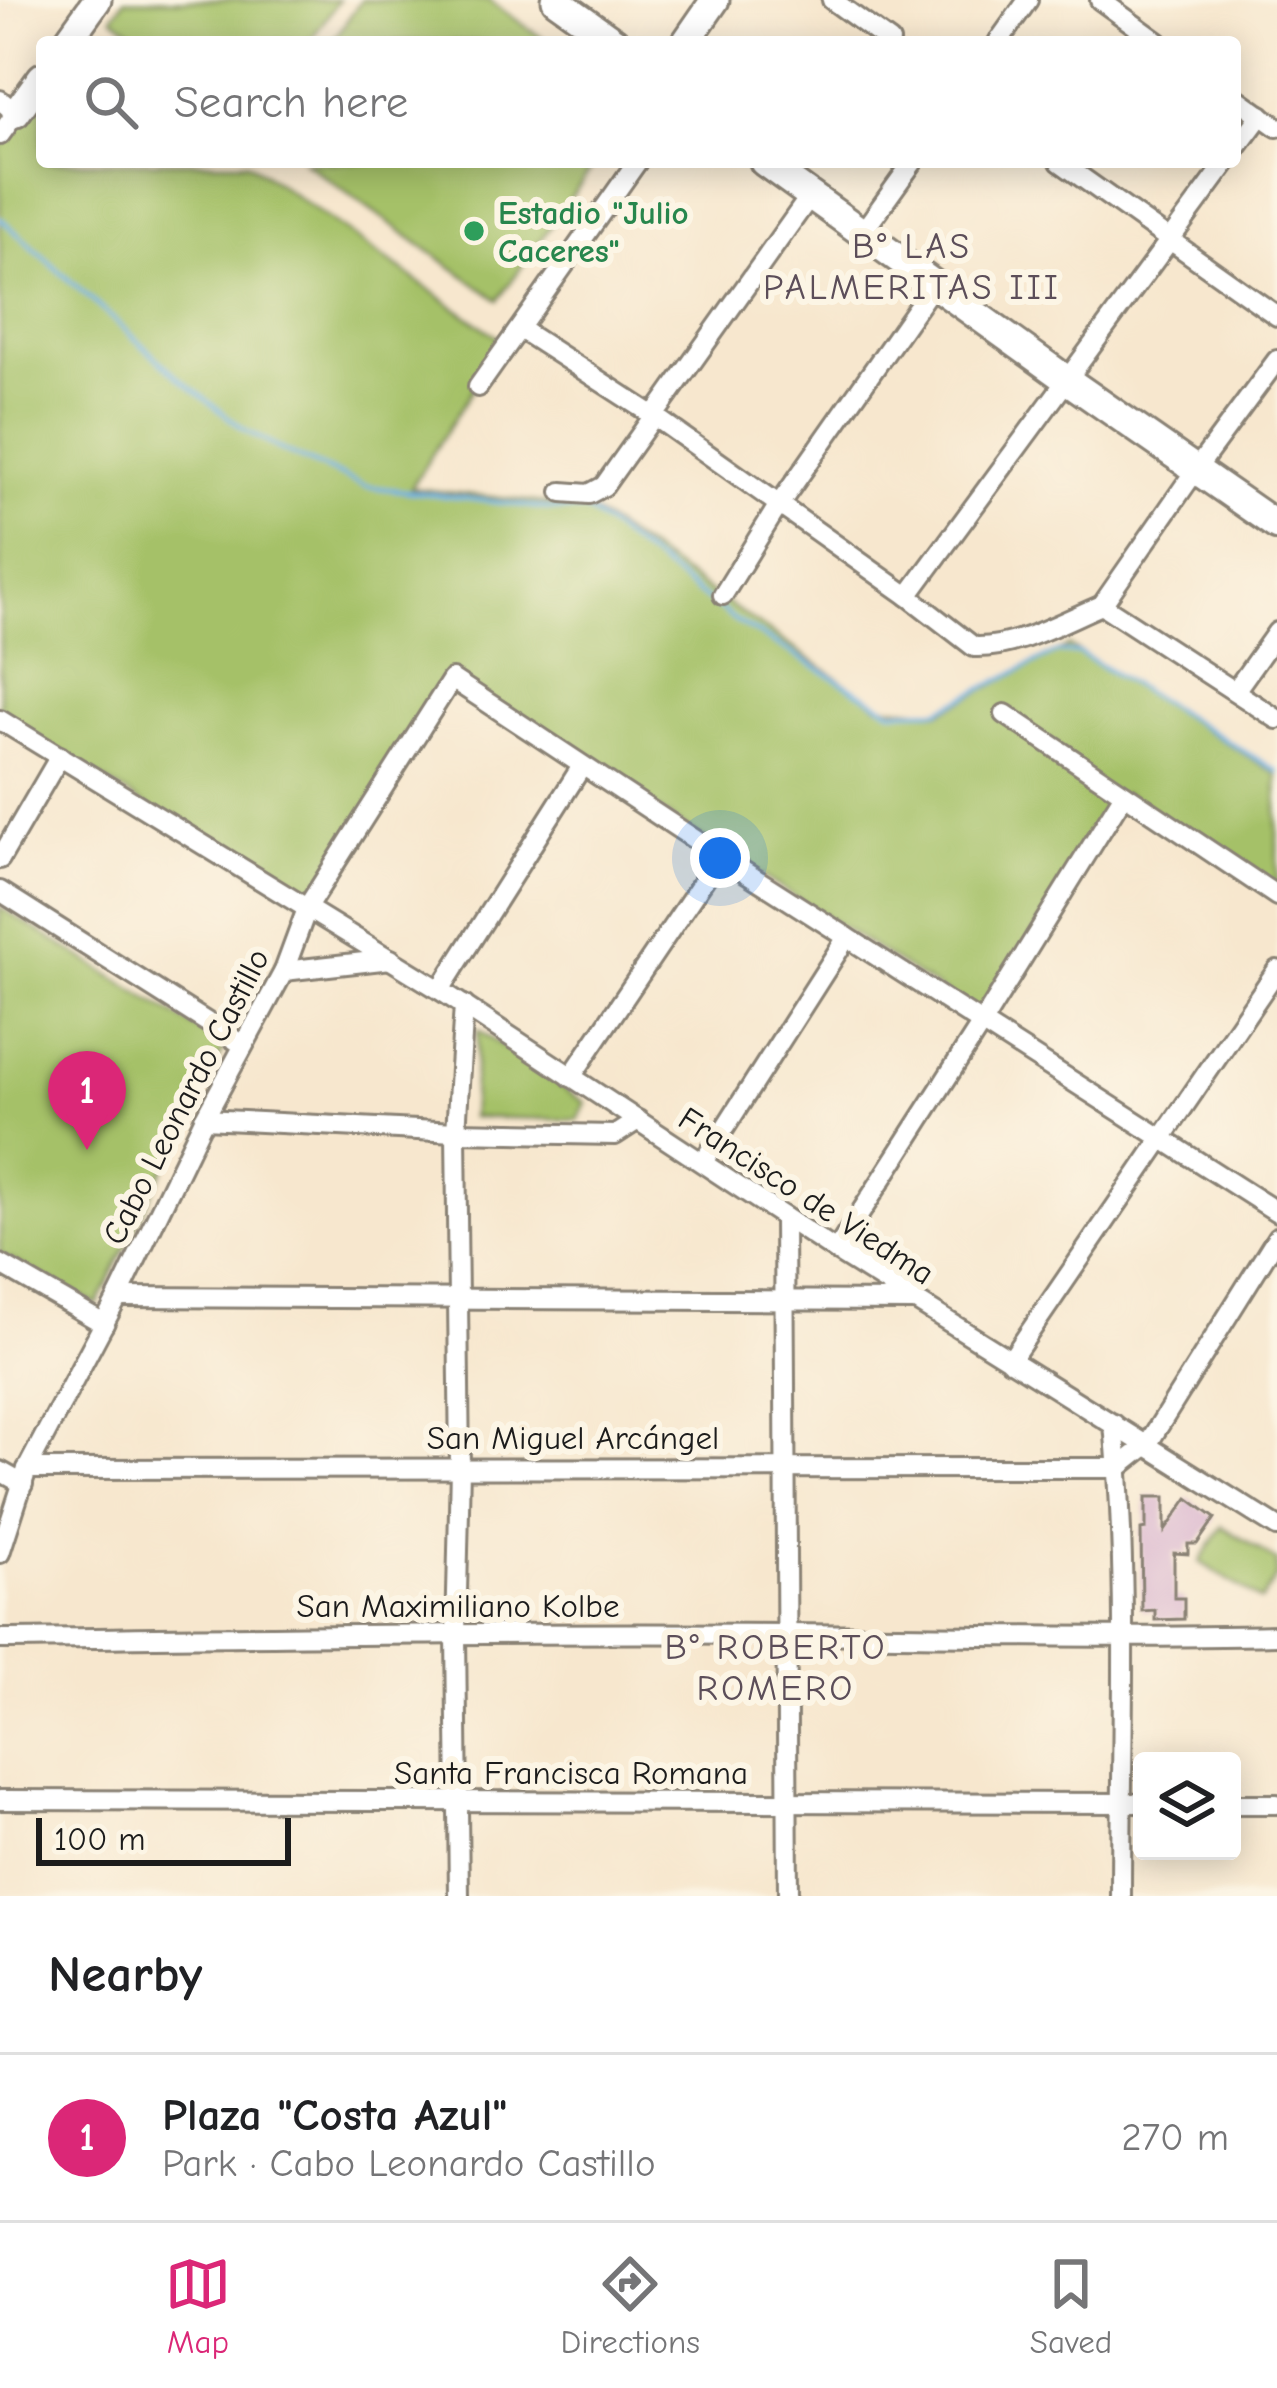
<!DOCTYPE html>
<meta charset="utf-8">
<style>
body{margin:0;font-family:"Comic Neue",sans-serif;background:#f6f6f6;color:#202124}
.controls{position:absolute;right:36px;bottom:36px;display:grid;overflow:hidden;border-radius:12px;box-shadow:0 6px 30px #0003}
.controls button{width:108px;height:108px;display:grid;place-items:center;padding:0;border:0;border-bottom:3px solid #e0e0e0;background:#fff;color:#202124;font:60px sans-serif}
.scale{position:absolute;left:36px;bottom:30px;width:255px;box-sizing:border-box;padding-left:12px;border:6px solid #1c1c1c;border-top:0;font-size:33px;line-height:42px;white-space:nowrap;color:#1c1c1c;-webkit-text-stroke:9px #fcf5e5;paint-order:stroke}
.you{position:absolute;left:720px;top:858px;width:42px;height:42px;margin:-30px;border:9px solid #fff;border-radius:50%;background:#1a73e8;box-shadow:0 0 0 18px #1a73e833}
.badge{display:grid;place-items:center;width:78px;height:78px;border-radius:50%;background:#db2777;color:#fff;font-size:39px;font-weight:700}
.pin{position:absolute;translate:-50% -99px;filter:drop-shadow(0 3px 6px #0008)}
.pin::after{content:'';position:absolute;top:63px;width:42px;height:36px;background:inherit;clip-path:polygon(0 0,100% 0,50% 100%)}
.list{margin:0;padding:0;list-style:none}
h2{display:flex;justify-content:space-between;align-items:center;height:156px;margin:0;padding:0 48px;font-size:51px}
h2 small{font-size:39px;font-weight:400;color:#757577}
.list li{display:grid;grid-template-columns:78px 1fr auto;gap:36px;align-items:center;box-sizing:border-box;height:168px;padding:0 48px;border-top:3px solid #e0e0e0}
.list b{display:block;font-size:45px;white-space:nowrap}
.list p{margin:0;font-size:39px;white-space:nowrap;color:#757577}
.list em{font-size:39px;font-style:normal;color:#757577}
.icon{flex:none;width:66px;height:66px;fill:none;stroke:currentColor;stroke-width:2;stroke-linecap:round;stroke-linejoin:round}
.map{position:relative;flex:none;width:1277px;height:1896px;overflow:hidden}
.search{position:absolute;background:#fff;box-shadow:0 6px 30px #0003;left:36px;right:36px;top:36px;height:132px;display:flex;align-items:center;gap:30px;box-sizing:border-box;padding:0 42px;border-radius:12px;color:#757577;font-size:45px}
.sheet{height:324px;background:#fff}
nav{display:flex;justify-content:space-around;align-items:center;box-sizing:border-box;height:168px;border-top:3px solid #e0e0e0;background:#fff;font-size:33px;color:#757577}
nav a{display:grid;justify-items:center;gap:6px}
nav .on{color:#db2777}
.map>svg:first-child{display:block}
</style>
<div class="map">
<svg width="1277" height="1896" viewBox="0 0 1277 1896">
<rect width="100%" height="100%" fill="#fcf5e5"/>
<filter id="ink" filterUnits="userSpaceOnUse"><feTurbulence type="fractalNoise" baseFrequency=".00833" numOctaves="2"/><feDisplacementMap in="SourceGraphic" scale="24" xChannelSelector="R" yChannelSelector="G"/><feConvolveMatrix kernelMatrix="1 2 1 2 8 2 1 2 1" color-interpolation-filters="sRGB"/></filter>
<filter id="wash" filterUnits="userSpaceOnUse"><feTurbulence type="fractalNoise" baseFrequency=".004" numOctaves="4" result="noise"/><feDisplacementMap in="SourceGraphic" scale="48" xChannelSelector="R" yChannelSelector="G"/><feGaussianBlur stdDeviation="2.7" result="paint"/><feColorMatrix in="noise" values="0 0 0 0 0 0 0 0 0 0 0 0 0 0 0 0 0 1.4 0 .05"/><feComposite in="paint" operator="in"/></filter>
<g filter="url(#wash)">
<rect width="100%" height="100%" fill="#f7e7ce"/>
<g fill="#a5c167" stroke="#606e42" stroke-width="3">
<path d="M124 0H339L309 42H148L112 17Z"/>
<path d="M361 0H488L548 42H332Z"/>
<path d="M42 90V162H247L503 341 411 488 586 508 878 705 940 712 1069 646 1277 774V894L1124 793 981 1016 452 678 308 904 0 717V148Z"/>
<path d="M304 162H596L498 300Z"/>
<path d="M0 907 225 1046 97 1305 0 1254Z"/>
<path d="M478 1030 586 1103 578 1120 471 1117Z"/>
<path d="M1222 1526 1277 1561V1576L1261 1601 1200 1562Z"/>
</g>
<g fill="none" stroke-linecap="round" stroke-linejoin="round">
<path stroke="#69aedf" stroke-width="4.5" d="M0 218 180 379 246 431 286 452 365 486 550 509 587 511 736 621 892 711 939 710 1057 652 1079 653 1277 771"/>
</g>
<g id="blocks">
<path fill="#d4aacb" d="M1146 1497H1165V1531L1188 1498 1215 1518 1197 1544H1188V1554L1174 1553V1598H1184V1619L1155 1620V1610L1142 1611 1141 1530 1146 1529Z"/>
</g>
</g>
<g filter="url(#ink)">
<use href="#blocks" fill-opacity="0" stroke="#8a8275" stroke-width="3"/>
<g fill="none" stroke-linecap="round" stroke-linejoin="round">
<g stroke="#8a8275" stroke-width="24">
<g id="street">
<path d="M832 0 890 42"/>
<path d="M1100 0 1158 42"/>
<path d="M998 42 1028 0"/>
<path d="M1235 97 1277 127"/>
<path d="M0 100 16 113 0 135"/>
<path d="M1235 150 1261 115"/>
<path d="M1060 162 1277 316"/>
<path d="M862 233 913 162"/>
<path d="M520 329 654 416 908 596 974 647C1015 649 1065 620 1102 605L1277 719"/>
<path d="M478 387 637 162"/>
<path d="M562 492 589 494 604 486 810 196"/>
<path d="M723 595 778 506 933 285"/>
<path d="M908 596 1227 162"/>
<path d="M1102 605 1197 468 1277 360"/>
<path d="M1235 691 1277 632"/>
<path d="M1005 714 1277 896"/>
<path d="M0 720 440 990 836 1251 1277 1527"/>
<path d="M0 859 60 756"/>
<path d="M0 891 243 1045"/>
<path d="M284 971 391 959"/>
<path d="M440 990 582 766"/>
<path d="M571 1077 720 856"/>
<path d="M204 1119 456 1132 615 1135 638 1120"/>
<path d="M703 1162 847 937"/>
<path d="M784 1217 788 1896"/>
<path d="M836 1251 982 1023 1124 794"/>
<path d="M0 1264 104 1324"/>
<path d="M118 1297 914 1301"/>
<path d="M1010 1361 1277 970"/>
<path d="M1114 1424C1129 1579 1121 1740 1121 1896"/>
<path d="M27 1469 1118 1468 1147 1445 1277 1237"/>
<path d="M0 1471 23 1484"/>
<path d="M0 1553 27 1469 118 1297 204 1119 284 971 308 906 452 679 720 856 1277 1212"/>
<path d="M0 1639C262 1636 523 1632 784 1634 949 1635 1113 1639 1277 1635"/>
<path d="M0 1800 1142 1803"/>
<path d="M1232 1804H1277"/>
<path d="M459 1896 456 1634 460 1468 456 1132 464 1005"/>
</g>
</g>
<g stroke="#8a8275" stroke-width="33">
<g id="secondary">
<path d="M556 0 615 42"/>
<path d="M67 42 97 0"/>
<path d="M686 42 715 0"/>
<path d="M16 113 42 77"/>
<path d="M764 162 1067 380 1277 526"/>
</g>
</g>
<use href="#street" stroke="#fff" stroke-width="18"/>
<use href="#secondary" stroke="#fff" stroke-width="27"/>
</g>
</g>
<circle fill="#2e9e5b" stroke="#fcf5e5" stroke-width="4.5" cx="474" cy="231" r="12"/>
<g text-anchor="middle" stroke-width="12" stroke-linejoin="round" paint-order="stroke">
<g font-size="33" font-weight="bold" fill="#27864d" stroke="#fcf5e5" text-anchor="start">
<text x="498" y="224">Estadio "Julio<tspan x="498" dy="38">Caceres"</tspan></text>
</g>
<g font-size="33" fill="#1c1c1c" stroke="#fcf5e5">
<text transform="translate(185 1096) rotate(-63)" y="12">Cabo Leonardo Castillo</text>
<text transform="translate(807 1195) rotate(33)" y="12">Francisco de Viedma</text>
<text x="573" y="1449">San Miguel Arcángel</text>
<text x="458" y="1617">San Maximiliano Kolbe</text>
<text x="571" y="1784">Santa Francisca Romana</text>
</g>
<g font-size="36" letter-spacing="3" fill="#5c4e59" stroke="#fcf5e5">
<text x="912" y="258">B° LAS<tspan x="912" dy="41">PALMERITAS III</tspan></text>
<text x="776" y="1659">B° ROBERTO<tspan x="776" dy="41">ROMERO</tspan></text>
</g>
</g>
</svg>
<div class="controls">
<button><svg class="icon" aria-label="layers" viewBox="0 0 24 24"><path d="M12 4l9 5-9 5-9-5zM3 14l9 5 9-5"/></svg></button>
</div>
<div class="scale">100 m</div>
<div class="you"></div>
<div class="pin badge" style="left:87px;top:1150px">1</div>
<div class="search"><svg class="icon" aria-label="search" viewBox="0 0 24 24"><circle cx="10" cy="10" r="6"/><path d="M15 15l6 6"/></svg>Search here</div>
</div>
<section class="sheet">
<h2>Nearby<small></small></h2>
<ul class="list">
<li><span class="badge">1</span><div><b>Plaza &quot;Costa Azul&quot;</b><p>Park · Cabo Leonardo Castillo</p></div><em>270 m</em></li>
</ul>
</section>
<nav>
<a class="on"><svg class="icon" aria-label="map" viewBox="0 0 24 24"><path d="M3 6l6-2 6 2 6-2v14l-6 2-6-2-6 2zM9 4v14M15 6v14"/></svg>Map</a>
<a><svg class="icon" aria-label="directions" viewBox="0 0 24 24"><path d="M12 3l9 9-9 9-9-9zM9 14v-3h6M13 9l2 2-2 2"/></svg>Directions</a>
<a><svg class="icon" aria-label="saved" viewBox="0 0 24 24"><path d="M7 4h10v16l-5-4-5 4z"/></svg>Saved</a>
</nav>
